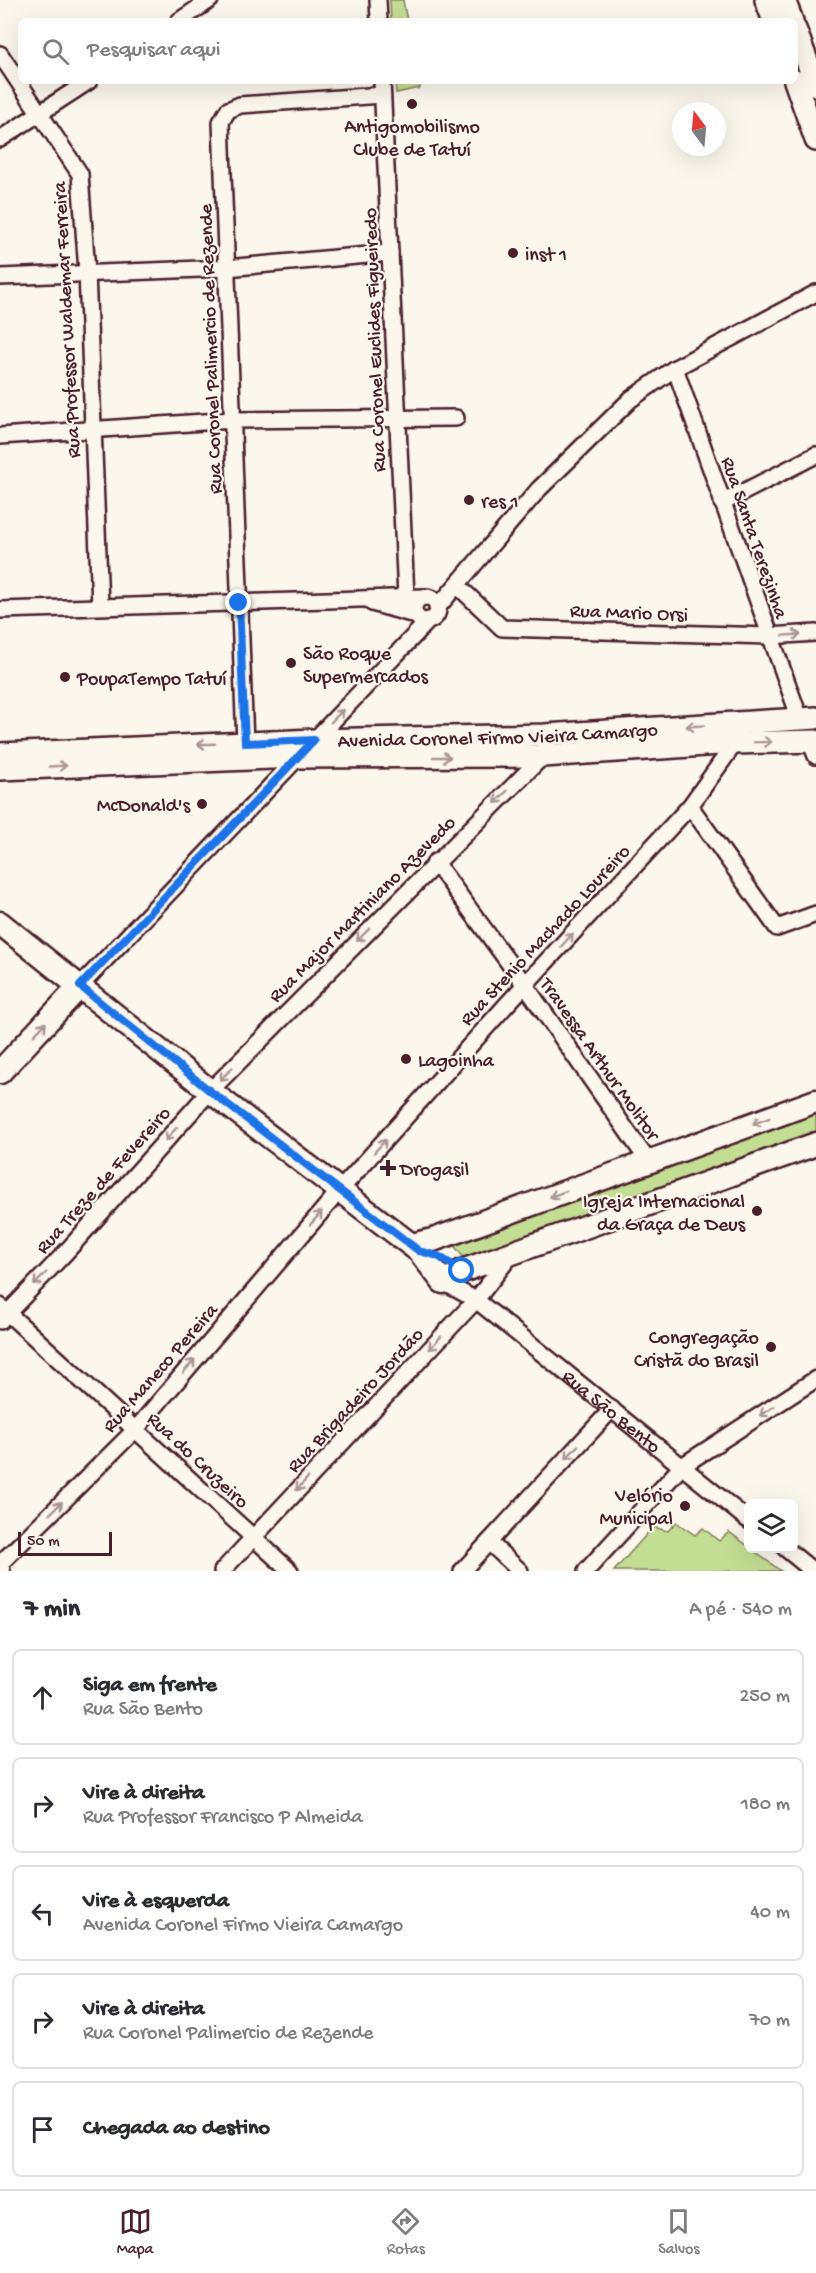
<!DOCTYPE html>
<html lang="pt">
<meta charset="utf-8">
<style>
body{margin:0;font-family:"Gochi Hand",sans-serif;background:#f7f7f7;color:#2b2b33}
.controls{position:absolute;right:18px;bottom:18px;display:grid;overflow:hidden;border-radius:9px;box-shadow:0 6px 24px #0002}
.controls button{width:54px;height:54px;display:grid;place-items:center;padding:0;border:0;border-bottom:2px solid #e1e1e2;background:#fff;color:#2b2b33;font:30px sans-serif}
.compass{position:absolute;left:672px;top:102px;width:54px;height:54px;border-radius:50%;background:#fff;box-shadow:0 6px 24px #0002;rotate:344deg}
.scale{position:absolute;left:18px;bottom:15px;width:94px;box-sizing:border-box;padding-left:6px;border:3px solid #4a1f2b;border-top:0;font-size:16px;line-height:21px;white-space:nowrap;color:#4a1f2b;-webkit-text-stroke:4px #fbf7ec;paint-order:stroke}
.stop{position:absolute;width:18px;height:18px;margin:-14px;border:4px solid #1a73e8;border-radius:50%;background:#fff}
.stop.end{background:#1a73e8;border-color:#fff;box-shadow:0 2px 6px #0008}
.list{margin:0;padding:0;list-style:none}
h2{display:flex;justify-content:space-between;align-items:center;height:78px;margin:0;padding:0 24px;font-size:26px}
h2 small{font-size:20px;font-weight:400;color:#7c7c81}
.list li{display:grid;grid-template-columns:39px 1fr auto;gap:18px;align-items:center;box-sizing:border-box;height:96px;margin:0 12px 12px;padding:0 12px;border:2px solid #e1e1e2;border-radius:9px}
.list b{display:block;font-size:22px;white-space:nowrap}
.list p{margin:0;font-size:20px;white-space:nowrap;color:#7c7c81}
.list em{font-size:20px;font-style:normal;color:#7c7c81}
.icon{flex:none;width:33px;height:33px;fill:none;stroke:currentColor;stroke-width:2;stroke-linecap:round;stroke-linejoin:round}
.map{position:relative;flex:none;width:816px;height:1571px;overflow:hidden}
.search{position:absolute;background:#fff;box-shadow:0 6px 24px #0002;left:18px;right:18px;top:18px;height:66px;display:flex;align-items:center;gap:15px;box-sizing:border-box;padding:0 21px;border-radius:9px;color:#7c7c81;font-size:22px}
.sheet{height:618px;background:#fff}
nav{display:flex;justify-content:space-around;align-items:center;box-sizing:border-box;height:84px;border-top:2px solid #e1e1e2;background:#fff;font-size:16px;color:#7c7c81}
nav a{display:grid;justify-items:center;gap:3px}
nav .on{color:#4a1f2b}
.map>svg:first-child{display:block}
</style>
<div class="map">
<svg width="816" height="1571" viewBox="0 0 816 1571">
<rect width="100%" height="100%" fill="#fbf7ec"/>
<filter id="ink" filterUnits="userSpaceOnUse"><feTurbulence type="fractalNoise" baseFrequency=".0167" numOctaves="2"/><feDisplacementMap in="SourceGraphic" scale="12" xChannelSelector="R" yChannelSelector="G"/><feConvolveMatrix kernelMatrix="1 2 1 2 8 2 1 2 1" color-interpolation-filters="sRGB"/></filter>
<g filter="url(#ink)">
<g fill="#c3dd93" stroke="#867e5f" stroke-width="1.5">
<path d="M390 0H403L407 21H391Z"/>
<path d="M395 81H419L420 88 396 93Z"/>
<path d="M816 1110V1137L468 1263 452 1243Z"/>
<path d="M676 1522 695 1535 703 1528 719 1541 729 1532 748 1546V1548L751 1549 781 1571H614L653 1527 668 1531Z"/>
</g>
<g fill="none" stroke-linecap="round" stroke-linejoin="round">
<g stroke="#4a1f2b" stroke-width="20">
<g id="minor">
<path d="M378 0 379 21"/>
<path d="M179 21 210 0"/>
<path d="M0 54 80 174 87 272 100 606"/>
<path d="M382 81 406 597"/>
<path d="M0 139 89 81"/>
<path d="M0 277 226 268 390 253"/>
<path d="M675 368 800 719"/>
<path d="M0 436 233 420 456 418"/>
<path d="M722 503 816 455"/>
<path d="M457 585 502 628 769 636 816 633"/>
<circle cx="426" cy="609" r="12"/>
<path d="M372 603 415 615"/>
<path d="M437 608 539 489 631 399 675 368 816 293"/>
<path d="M0 610 424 597"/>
<path d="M810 741 816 756"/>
<path d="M245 743 221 122 228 110 240 105 382 95"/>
<path d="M690 806 777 928 816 914"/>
<path d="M435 862 525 985 648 1161"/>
<path d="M80 986 429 620"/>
<path id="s1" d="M443 1282 476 1300 748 1520"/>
<path d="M0 1306 290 1571"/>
<path d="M0 1321 66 1252 210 1091 543 756V751"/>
<path d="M489 1542 520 1571"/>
<path d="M785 1548 813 1571"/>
<path d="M0 1564 136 1429 340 1190 509 1002 690 806 735 743 734 736"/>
<path d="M222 1571 476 1300 511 1255"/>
<path d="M462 1571 612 1409"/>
<path d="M586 1571 682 1466 816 1379"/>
</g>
</g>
<g stroke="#4a1f2b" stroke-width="22">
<path id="tertiary" d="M0 1570 1 1571"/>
</g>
<g stroke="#4a1f2b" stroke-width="26">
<g id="secondary">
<path d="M766 0 774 21"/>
<path d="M784 0 792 21"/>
<path d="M795 29 816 85"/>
<path d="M795 81 816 140"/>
<path id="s2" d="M0 754 314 740 545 735 816 718"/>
<path d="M0 769 299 757 543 756 735 743 816 741"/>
</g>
</g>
<g stroke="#4a1f2b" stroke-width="27">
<g id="primary">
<path d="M0 923 210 1091 419 1251 443 1282 462 1271 816 1144"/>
<path d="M0 1072 80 986"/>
<path d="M412 1245 433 1240 816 1101"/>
</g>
</g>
<use href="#minor" stroke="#fbf7ec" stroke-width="15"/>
<use href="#tertiary" stroke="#fbf7ec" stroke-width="18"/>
<use href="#secondary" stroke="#fbf7ec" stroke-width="21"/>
<use href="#primary" stroke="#fbf7ec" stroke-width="22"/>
</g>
<defs><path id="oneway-shaft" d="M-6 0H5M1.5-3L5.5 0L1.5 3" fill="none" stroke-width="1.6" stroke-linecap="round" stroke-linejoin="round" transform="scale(1.5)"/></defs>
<g stroke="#ab9695">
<use href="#oneway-shaft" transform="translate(792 635) rotate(-4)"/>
<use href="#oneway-shaft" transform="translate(337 716) rotate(-46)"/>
<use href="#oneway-shaft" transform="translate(695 726) rotate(176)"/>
<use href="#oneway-shaft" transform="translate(763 742) rotate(-1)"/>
<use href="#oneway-shaft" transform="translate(206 744) rotate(178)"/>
<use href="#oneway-shaft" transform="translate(442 757)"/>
<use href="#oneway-shaft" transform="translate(58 766) rotate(-3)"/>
<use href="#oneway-shaft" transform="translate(501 797) rotate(135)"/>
<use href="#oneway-shaft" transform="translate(363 935) rotate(135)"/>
<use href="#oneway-shaft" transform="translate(567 940) rotate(-48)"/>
<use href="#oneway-shaft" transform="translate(40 1029) rotate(-47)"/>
<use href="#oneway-shaft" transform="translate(226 1074) rotate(135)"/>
<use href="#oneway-shaft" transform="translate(761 1121) rotate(160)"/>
<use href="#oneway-shaft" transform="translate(171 1134) rotate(132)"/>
<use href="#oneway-shaft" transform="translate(380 1146) rotate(-48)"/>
<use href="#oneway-shaft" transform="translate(558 1194) rotate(160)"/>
<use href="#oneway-shaft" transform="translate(316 1218) rotate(-49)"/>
<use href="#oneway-shaft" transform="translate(40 1279) rotate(134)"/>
<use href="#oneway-shaft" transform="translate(435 1343) rotate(133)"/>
<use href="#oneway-shaft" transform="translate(189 1366) rotate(-49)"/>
<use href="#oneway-shaft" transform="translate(767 1411) rotate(147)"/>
<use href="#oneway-shaft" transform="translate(572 1452) rotate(133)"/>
<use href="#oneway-shaft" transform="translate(302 1484) rotate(133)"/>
<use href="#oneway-shaft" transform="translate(56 1508) rotate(-45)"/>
</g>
</g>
<g fill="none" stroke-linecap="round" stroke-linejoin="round" filter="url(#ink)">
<path stroke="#1a73e8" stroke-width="8" d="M239 603 245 743 314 740 80 986 210 1091 419 1251 438 1256 462 1271"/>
</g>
<g fill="#4a1f2b" stroke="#fbf7ec" stroke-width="2">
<circle cx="412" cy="104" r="6"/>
<circle cx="513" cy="253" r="6"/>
<circle cx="469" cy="500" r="6"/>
<circle cx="291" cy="663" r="6"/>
<circle cx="65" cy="677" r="6"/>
<circle cx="202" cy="804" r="6"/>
<circle cx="406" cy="1059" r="6"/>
<path d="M385 1159h6v6h6v6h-6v6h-6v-6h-6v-6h6z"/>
<circle cx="757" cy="1211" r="6"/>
<circle cx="771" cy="1347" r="6"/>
<circle cx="685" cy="1506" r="6"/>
</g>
<g text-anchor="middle" stroke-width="4.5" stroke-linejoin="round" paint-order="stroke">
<g font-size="20" fill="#4a1f2b" stroke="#fbf7ec" text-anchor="start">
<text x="412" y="132" text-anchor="middle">Antigomobilismo<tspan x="412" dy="23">Clube de Tatuí</tspan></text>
<text x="525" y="260">inst 1</text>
<text x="481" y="507">res 1</text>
<text x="303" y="659">São Roque<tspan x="303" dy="23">Supermercados</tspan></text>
<text x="77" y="684">PoupaTempo Tatuí</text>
<text x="190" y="811" text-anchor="end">McDonald's</text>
<text x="418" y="1066">Lagoinha</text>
<text x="400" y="1175">Drogasil</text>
<text x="745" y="1207" text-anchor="end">Igreja Internacional<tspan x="745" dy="23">da Graça de Deus</tspan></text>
<text x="759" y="1343" text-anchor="end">Congregação<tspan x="759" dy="23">Cristã do Brasil</tspan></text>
<text x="673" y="1501" text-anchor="end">Velório<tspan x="673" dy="23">Municipal</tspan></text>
</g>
<g font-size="20" fill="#4a1f2b" stroke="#fbf7ec">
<text transform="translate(65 320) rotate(-93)" y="7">Rua Professor Waldemar Ferreira</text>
<text transform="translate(373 340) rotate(-92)" y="7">Rua Coronel Euclides Figueiredo</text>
<text transform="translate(209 349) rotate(-92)" y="7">Rua Coronel Palimercio de Rezende</text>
<text transform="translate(756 537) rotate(71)" y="7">Rua Santa Terezinha</text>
<text transform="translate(629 611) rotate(2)" y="7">Rua Mario Orsi</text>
<text dy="7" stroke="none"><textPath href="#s2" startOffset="498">Avenida Coronel Firmo Vieira Camargo</textPath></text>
<text transform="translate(361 908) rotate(-45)" y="7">Rua Major Martiniano Azevedo</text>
<text transform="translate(544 934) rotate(-47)" y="7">Rua Stenio Machado Loureiro</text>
<text transform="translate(601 1058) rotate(55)" y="7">Travessa Arthur Molitor</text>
<text transform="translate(102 1179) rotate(-48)" y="7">Rua Treze de Fevereiro</text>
<text transform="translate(159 1367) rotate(-49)" y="7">Rua Maneco Pereira</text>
<text transform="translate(354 1399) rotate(-47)" y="7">Rua Brigadeiro Jordão</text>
<text dy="7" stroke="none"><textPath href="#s1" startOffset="213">Rua São Bento</textPath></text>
<text transform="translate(199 1459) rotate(43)" y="7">Rua do Cruzeiro</text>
</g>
</g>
</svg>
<div class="controls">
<button><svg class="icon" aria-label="layers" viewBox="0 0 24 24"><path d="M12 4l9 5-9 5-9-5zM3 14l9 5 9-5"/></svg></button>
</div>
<svg class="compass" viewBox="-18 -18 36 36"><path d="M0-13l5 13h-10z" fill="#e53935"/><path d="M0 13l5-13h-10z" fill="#7c7c81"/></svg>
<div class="scale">50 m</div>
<div class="stop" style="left:462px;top:1271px"></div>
<div class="stop end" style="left:239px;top:603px"></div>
<div class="search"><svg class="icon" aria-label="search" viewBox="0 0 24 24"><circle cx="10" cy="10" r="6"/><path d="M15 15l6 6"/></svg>Pesquisar aqui</div>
</div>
<section class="sheet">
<h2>7 min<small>A pé · 540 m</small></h2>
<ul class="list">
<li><svg class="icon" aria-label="ahead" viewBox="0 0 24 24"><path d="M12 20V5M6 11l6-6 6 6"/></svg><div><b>Siga em frente</b><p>Rua São Bento</p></div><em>250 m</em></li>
<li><svg class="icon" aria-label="right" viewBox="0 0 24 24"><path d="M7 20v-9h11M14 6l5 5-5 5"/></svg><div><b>Vire à direita</b><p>Rua Professor Francisco P Almeida</p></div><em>180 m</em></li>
<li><svg class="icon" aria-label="left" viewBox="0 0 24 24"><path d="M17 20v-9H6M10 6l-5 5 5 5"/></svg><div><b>Vire à esquerda</b><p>Avenida Coronel Firmo Vieira Camargo</p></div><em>40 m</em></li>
<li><svg class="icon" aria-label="right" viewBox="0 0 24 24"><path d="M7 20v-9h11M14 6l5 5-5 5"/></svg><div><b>Vire à direita</b><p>Rua Coronel Palimercio de Rezende</p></div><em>70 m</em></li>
<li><svg class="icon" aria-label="arrive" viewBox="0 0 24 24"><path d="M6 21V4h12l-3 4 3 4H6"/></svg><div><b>Chegada ao destino</b></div></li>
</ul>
</section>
<nav>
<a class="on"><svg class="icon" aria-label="map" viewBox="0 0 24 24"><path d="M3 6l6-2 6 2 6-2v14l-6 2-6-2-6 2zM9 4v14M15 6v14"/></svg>Mapa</a>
<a><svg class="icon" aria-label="directions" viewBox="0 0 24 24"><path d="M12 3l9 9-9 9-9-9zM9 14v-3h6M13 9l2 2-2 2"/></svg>Rotas</a>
<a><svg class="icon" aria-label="saved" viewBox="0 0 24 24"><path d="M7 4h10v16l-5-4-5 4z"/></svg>Salvos</a>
</nav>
